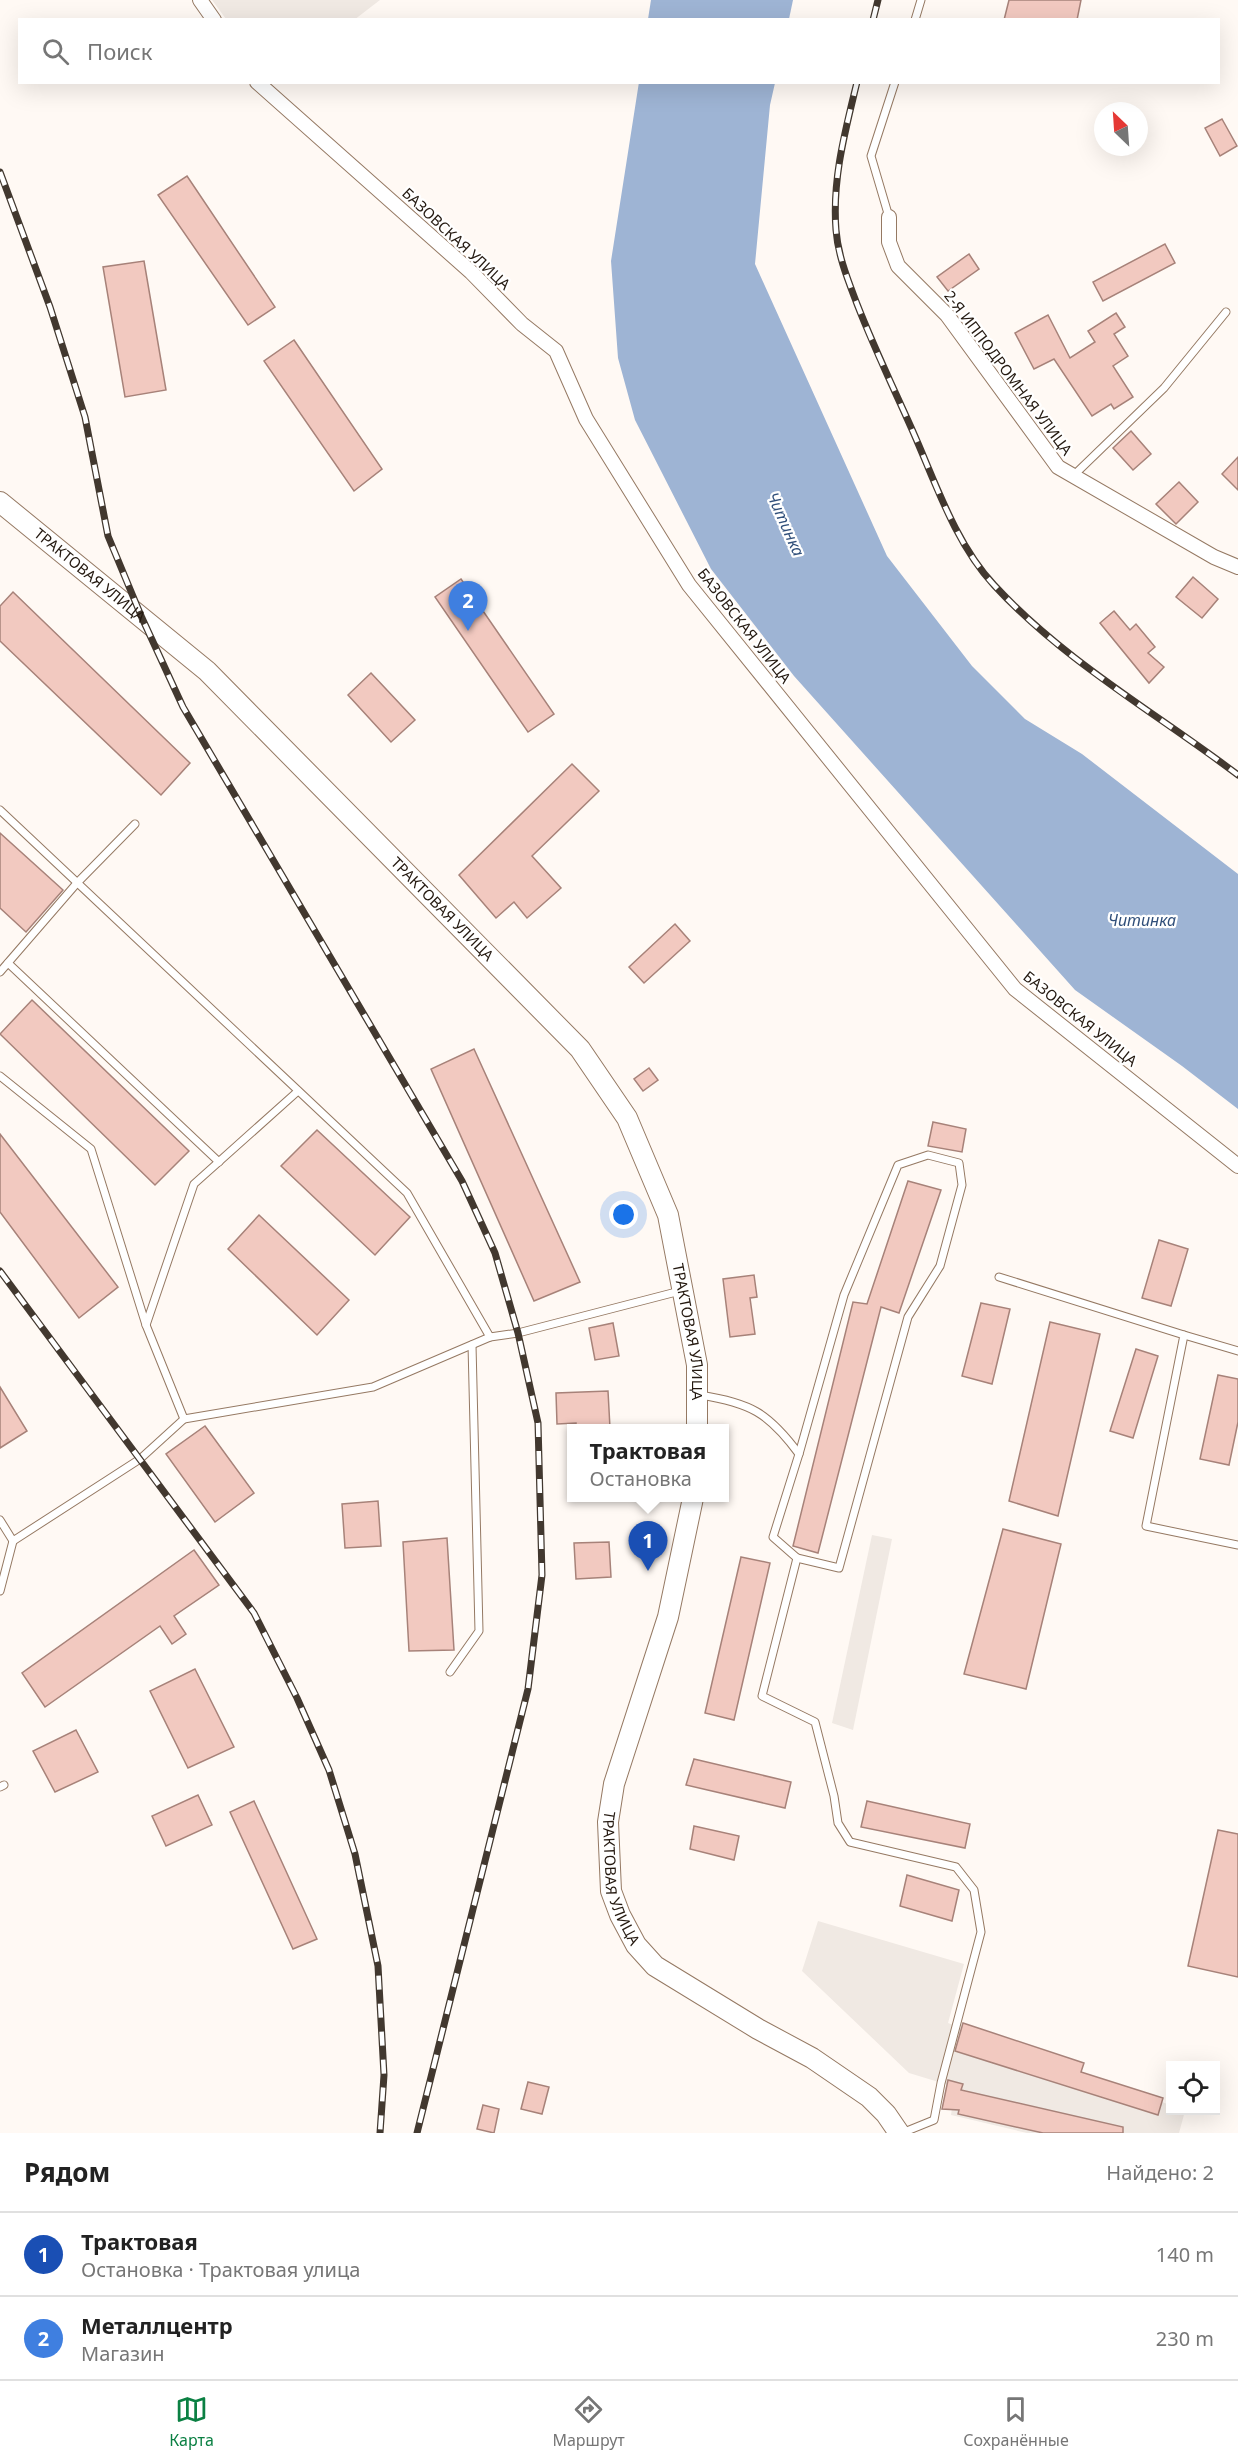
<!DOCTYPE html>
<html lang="ru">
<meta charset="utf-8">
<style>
body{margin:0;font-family:"Noto Sans",sans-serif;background:#f2f2f2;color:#222}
.controls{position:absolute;right:18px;bottom:18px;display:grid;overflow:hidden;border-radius:0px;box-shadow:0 6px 24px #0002}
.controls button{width:54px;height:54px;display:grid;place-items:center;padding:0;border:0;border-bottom:2px solid #e0e0e0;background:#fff;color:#222;font:30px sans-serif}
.compass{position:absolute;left:1094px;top:102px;width:54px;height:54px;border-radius:50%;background:#fff;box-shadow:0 6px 24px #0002;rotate:335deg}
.you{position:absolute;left:624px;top:1215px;width:21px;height:21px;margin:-15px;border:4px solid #fff;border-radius:50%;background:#1a73e8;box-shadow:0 0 0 9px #1a73e833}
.badge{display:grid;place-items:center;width:39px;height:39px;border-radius:50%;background:#0b8043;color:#fff;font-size:20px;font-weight:700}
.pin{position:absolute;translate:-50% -50px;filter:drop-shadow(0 2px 3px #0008)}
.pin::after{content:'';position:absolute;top:32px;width:21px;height:18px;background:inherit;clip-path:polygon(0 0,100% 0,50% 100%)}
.popup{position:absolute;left:567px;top:1424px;width:162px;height:78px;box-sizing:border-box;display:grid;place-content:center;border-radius:0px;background:#fff;filter:drop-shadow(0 2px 4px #0005);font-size:20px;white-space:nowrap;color:#767676}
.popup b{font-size:22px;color:#222}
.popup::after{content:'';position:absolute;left:50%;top:100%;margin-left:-12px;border:12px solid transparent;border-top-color:#fff}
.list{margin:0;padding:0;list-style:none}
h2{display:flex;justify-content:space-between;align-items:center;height:78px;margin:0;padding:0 24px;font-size:26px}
h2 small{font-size:20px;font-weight:400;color:#767676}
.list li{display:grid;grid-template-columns:39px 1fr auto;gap:18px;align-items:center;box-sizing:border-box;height:84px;padding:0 24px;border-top:2px solid #e0e0e0}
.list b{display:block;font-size:22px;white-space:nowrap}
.list p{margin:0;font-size:20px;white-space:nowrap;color:#767676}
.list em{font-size:20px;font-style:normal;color:#767676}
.icon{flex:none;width:33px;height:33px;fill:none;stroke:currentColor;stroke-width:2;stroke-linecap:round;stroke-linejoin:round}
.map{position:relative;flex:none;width:1238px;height:2133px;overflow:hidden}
.search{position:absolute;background:#fff;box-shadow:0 6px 24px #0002;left:18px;right:18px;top:18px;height:66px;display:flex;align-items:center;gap:15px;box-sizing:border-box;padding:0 21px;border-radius:0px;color:#767676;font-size:22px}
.sheet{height:246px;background:#fff}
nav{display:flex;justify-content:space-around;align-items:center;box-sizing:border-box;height:84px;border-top:2px solid #e0e0e0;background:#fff;font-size:16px;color:#767676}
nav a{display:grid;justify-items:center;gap:3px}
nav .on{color:#0b8043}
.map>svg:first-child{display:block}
</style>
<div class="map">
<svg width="1238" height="2133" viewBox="0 0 1238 2133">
<rect width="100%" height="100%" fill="#fff9f4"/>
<g fill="#f0e9e3">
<path d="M212 0H380L354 20 226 19Z"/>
<path d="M872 1535 892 1539 853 1730 832 1723Z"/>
<path d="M818 1921 964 1964 948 2023 1170 2105V2110L1185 2111 1179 2133H1027L951 2115 955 2087 909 2073 802 1971Z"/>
</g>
<g fill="#9eb4d4">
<path d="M651 0H793L789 19H648Z"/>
<path d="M639 82 775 83 770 105 755 264 887 556 972 666 1025 719 1082 754 1238 874V1109L1182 1066 1075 990 794 676 711 569 635 420 618 358 611 261Z"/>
</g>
<g fill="#f2c9c0" stroke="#a78279" stroke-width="1.5">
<path d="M1009 0H1081L1077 20H1004Z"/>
<path d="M1222 119 1237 146 1220 156 1205 128Z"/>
<path d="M187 176 275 307 248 325 158 195Z"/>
<path d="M1165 244 1175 263 1103 301 1093 282Z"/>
<path d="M969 254 979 269 948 291 937 277Z"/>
<path d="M144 261 166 390 125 397 103 267Z"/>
<path d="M1116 313 1125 327 1114 334 1128 356 1113 366 1133 397 1114 409 1111 404 1092 416 1054 359 1034 369 1015 333 1048 315 1070 358 1095 342 1088 331Z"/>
<path d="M294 340 382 469 354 491 264 361Z"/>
<path d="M1131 431 1151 454 1133 470 1113 448Z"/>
<path d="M1238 457V490L1222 474Z"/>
<path d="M1179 482 1198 502 1176 524 1156 504Z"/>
<path d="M1193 577 1218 599 1202 618 1176 597Z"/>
<path d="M461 579 554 714 528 732 435 597Z"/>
<path d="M13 592 190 763 161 795 0 641V606Z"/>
<path d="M1114 611 1130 630 1136 624 1155 647 1148 653 1164 667 1149 683 1100 623Z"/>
<path d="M371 673 415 720 391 742 348 695Z"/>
<path d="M572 764 599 791 532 856 561 888 527 918 514 902 496 918 459 875Z"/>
<path d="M0 833 63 890 26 932 0 908Z"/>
<path d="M675 924 690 941 644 983 629 967Z"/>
<path d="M32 1000 189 1151 155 1185 0 1034Z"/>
<path d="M474 1049 580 1282 534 1301 431 1069Z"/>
<path d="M649 1068 658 1080 643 1091 634 1079Z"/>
<path d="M933 1122 966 1129 962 1152 928 1146Z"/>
<path d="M317 1130 410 1217 375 1255 281 1166Z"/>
<path d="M0 1134 118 1287 79 1318 0 1212Z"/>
<path d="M908 1181 941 1190 899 1313 881 1307 818 1553 793 1546 853 1302 867 1304Z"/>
<path d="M259 1215 349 1300 317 1335 228 1249Z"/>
<path d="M1159 1240 1188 1249 1171 1306 1142 1298Z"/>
<path d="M754 1275 757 1297 750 1298 755 1334 730 1337 723 1279Z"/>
<path d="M981 1303 1010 1309 992 1384 962 1376Z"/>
<path d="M1050 1322 1100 1334 1058 1516 1009 1501Z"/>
<path d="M613 1323 619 1356 595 1360 589 1328Z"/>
<path d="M1136 1349 1158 1356 1133 1438 1110 1431Z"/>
<path d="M1218 1375 1238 1379V1422L1229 1465 1200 1459Z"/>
<path d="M0 1387 27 1431 0 1448Z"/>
<path d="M608 1391 610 1428H576V1423L557 1424 556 1393Z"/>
<path d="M205 1426 254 1493 215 1522 166 1454Z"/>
<path d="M378 1501 381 1546 345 1548 342 1504Z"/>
<path d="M1003 1529 1061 1544 1026 1689 964 1674Z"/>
<path d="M447 1538 454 1650 409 1651 403 1542Z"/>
<path d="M609 1542 611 1577 576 1579 574 1543Z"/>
<path d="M194 1550 219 1585 174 1616 186 1634 172 1644 160 1626 45 1707 22 1673Z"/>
<path d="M741 1557 770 1563 734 1720 705 1713Z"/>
<path d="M195 1669 234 1747 188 1768 150 1691Z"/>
<path d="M76 1730 98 1772 55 1792 33 1751Z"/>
<path d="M694 1759 791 1782 785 1808 686 1785Z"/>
<path d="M198 1795 212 1825 166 1846 152 1816Z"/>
<path d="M254 1801 317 1939 293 1949 230 1812Z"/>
<path d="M867 1801 970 1824 965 1848 861 1827Z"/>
<path d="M694 1826 739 1836 734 1860 690 1849Z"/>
<path d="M1218 1830 1238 1834V1977L1188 1966Z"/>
<path d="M907 1875 959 1890 952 1921 900 1906Z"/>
<path d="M963 2023 1084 2063 1081 2072 1163 2098 1158 2115 955 2051Z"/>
<path d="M948 2080 963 2084 961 2090 1123 2127V2133H1043L958 2114 959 2110 942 2109Z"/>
<path d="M528 2082 549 2087 542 2114 521 2109Z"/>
<path d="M483 2105 499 2109 494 2133 477 2129Z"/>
</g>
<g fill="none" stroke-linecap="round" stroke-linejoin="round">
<g stroke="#957963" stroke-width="9">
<g id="service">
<path d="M915 20 921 0"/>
<path d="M889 217 871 156 895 82"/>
<path d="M1073 476 1164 388 1226 312"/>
<path d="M0 810 407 1193 490 1337 518 1333 680 1291"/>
<path d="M8 963 219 1162"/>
<path d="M0 972 77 883 135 824"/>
<path d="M0 1076 91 1149 146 1325 184 1419 373 1387 490 1337"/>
<path d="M999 1277 1184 1335 1146 1526 1238 1545"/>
<path d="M146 1325 194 1184 298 1091"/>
<path d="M1184 1335 1238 1351"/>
<path d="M700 1395C750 1403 768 1412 799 1454L773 1537 797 1558 762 1696 815 1722 834 1796 838 1823 850 1842 956 1867 974 1890 981 1932 941 2083 934 2120 902 2133"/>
<path d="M0 1520 13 1541 140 1459 184 1419"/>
<path d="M797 1558 839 1568 908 1317 940 1266 962 1185 959 1163 928 1155 898 1165 844 1295 799 1454"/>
<path d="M0 1591 13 1541"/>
<path d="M450 1672 479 1631 472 1345"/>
<path d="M0 1787 4 1785"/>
</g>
</g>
<g stroke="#957963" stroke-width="16">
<g id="minor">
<path d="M200 0 214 20"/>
<path d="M257 82 471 272 522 324 556 351 586 419 689 585 1015 989 1238 1166"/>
<path d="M889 217V242L898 266 947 315 1058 467 1214 557 1238 567"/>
</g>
</g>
<g stroke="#957963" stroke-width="22">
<g id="secondary">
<path id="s1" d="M0 502 207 671 580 1049 627 1118 668 1215 697 1365V1428"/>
<path id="s2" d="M693 1498 668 1617 614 1784 608 1822 611 1891 620 1915 636 1945 655 1966 758 2029 812 2058 869 2097 886 2114 899 2133"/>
</g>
</g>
<use href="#service" stroke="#fff" stroke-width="7"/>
<use href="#minor" stroke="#fff" stroke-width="14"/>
<use href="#secondary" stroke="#fff" stroke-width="20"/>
<g stroke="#42382f" stroke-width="7">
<g id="rail">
<path d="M873 20 878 0"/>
<path d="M857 82C845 132 832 179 836 230 838 256 848 280 857 304 873 345 892 385 910 425 934 478 954 542 994 585 1064 661 1156 713 1238 775"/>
<path d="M0 172 50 307 85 417 108 536 142 618 183 707 462 1181 495 1253 518 1333 538 1423 542 1575 528 1689 417 2133"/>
<path d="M0 1271 254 1613 297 1698 329 1770 355 1854 378 1966 384 2075 380 2133"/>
</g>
</g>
<use href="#rail" stroke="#fff" stroke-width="4.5" stroke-dasharray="14" stroke-linecap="butt"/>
</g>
<g text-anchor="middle" stroke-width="4.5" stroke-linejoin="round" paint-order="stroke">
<g font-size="15" fill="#241910" stroke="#fff">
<text transform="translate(456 239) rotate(43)" y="5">БАЗОВСКАЯ УЛИЦА</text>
<text transform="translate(1008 373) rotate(53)" y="5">2-Я ИППОДРОМНАЯ УЛИЦА</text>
<text dy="5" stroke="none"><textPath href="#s1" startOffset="116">ТРАКТОВАЯ УЛИЦА</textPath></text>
<text transform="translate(744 626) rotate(52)" y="5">БАЗОВСКАЯ УЛИЦА</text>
<text dy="5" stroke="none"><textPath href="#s1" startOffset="602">ТРАКТОВАЯ УЛИЦА</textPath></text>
<text transform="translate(1080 1019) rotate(39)" y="5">БАЗОВСКАЯ УЛИЦА</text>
<text dy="5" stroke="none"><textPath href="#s1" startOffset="1106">ТРАКТОВАЯ УЛИЦА</textPath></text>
<text dy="5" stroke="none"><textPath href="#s2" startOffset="394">ТРАКТОВАЯ УЛИЦА</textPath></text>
</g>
<g font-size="16" font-style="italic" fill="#304f7a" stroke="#fff">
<text transform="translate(786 524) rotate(66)" y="6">Читинка</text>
<text x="1142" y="926">Читинка</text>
</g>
</g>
</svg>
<div class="controls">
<button><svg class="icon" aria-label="locate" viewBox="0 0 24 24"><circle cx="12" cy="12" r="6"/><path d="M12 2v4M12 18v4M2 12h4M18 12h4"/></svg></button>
</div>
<svg class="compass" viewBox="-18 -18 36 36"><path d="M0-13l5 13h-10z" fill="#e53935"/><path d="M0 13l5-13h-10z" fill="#767676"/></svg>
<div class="you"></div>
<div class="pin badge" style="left:648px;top:1571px;background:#1a4fb4">1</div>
<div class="popup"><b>Трактовая</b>Остановка</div>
<div class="pin badge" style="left:468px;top:631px;background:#3f7fe0">2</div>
<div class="search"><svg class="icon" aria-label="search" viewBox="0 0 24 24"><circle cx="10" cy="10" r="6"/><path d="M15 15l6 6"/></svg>Поиск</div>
</div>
<section class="sheet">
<h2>Рядом<small>Найдено: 2</small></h2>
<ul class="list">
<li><span class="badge" style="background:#1a4fb4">1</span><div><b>Трактовая</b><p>Остановка · Трактовая улица</p></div><em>140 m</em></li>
<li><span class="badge" style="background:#3f7fe0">2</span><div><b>Металлцентр</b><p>Магазин</p></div><em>230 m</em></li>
</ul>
</section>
<nav>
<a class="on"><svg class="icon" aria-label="map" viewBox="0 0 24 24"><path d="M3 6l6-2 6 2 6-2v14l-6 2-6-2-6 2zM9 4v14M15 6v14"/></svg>Карта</a>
<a><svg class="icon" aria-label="directions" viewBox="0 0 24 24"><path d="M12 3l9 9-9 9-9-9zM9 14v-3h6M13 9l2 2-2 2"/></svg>Маршрут</a>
<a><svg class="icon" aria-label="saved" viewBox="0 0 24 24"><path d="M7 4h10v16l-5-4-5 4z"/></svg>Сохранённые</a>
</nav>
